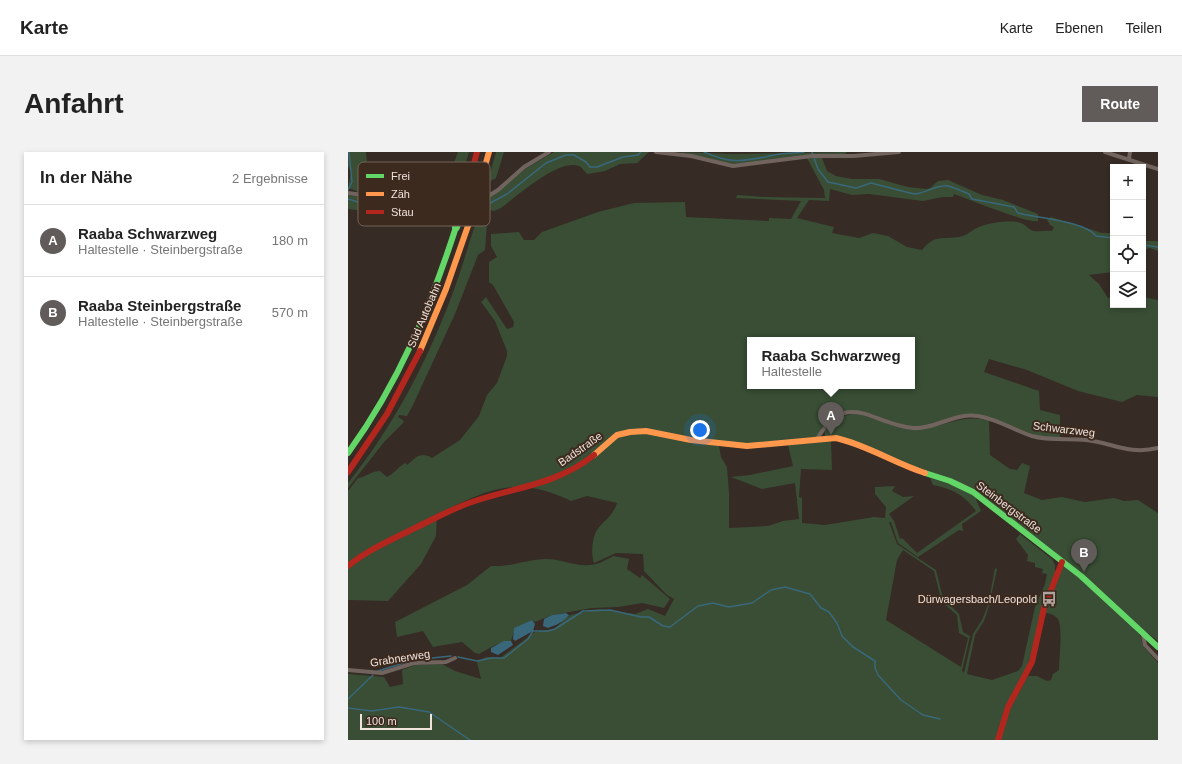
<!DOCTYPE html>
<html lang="de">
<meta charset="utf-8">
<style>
body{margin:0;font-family:Helvetica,sans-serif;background:#f2f2f2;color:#222}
.controls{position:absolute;right:12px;top:12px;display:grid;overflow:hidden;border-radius:0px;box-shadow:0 2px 6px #0003}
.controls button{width:36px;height:36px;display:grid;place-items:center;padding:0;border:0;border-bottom:1px solid #e0e0e0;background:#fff;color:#222;font:20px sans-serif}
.scale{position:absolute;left:12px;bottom:10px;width:72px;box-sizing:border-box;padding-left:4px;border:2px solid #f0e3dc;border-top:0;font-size:11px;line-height:14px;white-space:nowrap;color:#f0e3dc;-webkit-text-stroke:3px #3d2a1e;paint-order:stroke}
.you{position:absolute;left:352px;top:278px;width:14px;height:14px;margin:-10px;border:3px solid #fff;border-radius:50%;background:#1a73e8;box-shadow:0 0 0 6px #1a73e833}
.badge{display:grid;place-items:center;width:26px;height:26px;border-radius:50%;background:#615c59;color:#fff;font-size:13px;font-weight:700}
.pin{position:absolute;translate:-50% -33px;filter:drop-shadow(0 1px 2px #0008)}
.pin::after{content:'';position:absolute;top:21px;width:14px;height:12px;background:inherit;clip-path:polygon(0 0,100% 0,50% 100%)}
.popup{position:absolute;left:399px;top:185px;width:168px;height:52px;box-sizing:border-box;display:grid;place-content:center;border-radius:0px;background:#fff;filter:drop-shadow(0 1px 3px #0005);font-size:13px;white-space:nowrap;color:#767676}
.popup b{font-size:15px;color:#222}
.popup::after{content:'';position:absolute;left:50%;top:100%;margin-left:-8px;border:8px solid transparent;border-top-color:#fff}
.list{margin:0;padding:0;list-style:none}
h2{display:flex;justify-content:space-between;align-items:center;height:52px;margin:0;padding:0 16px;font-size:17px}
h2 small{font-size:13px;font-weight:400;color:#767676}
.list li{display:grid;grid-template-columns:26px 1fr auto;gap:12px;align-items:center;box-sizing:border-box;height:72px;padding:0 16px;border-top:1px solid #e0e0e0}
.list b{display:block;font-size:15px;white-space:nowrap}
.list p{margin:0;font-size:13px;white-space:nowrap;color:#767676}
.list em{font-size:13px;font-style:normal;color:#767676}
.icon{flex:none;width:22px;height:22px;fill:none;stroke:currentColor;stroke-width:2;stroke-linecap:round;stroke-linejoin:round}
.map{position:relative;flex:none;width:810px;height:588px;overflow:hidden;border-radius:0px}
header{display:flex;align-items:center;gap:24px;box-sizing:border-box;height:56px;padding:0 20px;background:#fff;border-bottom:1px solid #e0e0e0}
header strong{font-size:19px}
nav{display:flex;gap:22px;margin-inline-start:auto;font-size:14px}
.intro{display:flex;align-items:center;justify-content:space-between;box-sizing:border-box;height:96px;padding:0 24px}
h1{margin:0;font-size:28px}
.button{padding:10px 18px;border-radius:0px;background:#615c59;color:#fff;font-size:14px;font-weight:700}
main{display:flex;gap:24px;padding:0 24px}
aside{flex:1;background:#fff;border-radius:0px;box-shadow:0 2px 6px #0003}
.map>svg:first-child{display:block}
</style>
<header>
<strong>Karte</strong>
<nav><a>Karte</a><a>Ebenen</a><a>Teilen</a></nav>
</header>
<div class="intro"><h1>Anfahrt</h1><a class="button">Route</a></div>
<main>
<aside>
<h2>In der Nähe<small>2 Ergebnisse</small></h2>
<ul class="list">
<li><span class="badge">A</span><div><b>Raaba Schwarzweg</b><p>Haltestelle · Steinbergstraße</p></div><em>180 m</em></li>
<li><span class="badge">B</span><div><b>Raaba Steinbergstraße</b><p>Haltestelle · Steinbergstraße</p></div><em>570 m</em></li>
</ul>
</aside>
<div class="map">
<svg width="810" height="588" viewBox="0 0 810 588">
<rect width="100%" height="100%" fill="#362b25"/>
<g fill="#394e35" fill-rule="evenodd">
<path d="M0 0H18L20 23 14 41 0 36 3 20 0 14Z"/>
<path d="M110 0H121L110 38 105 41 98 33Z"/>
<path d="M148 0H156L148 26 143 29 141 25Z"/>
<path d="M206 0H301L289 11 272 12 257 19 240 22C236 20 235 16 231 14 211 6 169 44 153 56L146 59 140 58 138 48 177 17Z"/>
<path d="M331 0 386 2 499 0 496 3 385 12Z"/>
<path d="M459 6H474L479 19 488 24 504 27H531L560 35 578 37 582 36 590 29 600 28 634 43 655 48 690 62V69C681 72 620 47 606 42L605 45H595L575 49 521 42 504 43 482 37 481 49 461 48 449 66 486 75 484 81 511 86 525 81 540 84 559 95 574 98C588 80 598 89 615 84 621 82 625 77 631 75 642 71 662 67 673 71 679 73 680 78 686 79 692 80 698 78 704 79L706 75 702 73 699 68 703 65 754 81H765V120L741 123 751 132 760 146 765 145V153H795V145L810 148V245L789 243 774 250 730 239 679 218 641 207 636 220 691 239 692 258 712 263V286L690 284 638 265H608L569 275 559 274 511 259 488 264 476 274 469 285 408 292 368 290 371 294 373 305 379 315 381 341V376L420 374 435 369 451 367 447 331 414 337 383 325 402 323 445 314 440 293 483 289 484 318 453 317 451 345 454 346V371L477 373 526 365 537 366 538 355 527 342V335L547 334 544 339 555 345 566 344 541 362 546 369 552 387 554 386 569 401 628 359C616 343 605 337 585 333L582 326 614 336 629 346 628 347 633 359 614 372 615 379 611 378 570 405 550 391 543 370H541L549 392 588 418 595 446 611 462 615 480 622 484 614 519 616 521 625 482 634 468 640 453 647 416 649 417 641 454 636 469 627 483 619 522 644 528 670 519 674 514 687 455 697 432 699 422 694 421 695 417 687 415V411L679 409 680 403 668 387 672 382 704 407 707 413V421L684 502 648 588H0V522L36 525 42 535 55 532 54 518 67 513 94 512 107 519 133 527 129 510 138 505 152 506 187 480 206 477 222 463 251 457 287 462 300 457 317 464 326 447 319 443 296 419 295 402 268 401 246 411C243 403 244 390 247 382 251 371 264 367 269 351L239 344 223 349C168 322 140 338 89 362L88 384 73 412 40 449 0 448V339L10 326C18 325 23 319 32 319L39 325C46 322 50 315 57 311L59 313C68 306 72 299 84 306L112 288 131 264 139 243 149 231 159 204V199L147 169 133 150 138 145 159 177 165 175 166 170 145 133 141 130V110L149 105 143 94V82L171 80 176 88H186L194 80 250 60 286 51 337 50 338 65 421 69V66L443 67 453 49 388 46 389 43 417 45 477 46 476 38ZM402 188H564V234H402ZM555 398 586 419 593 447 596 449 595 451 609 463 611 481 620 486 613 515 538 468 549 408Z"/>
<path d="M0 43 57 51 50 63 0 57Z"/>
<path d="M130 64 136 66 139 71 137 98 130 103 107 162 65 253 59 264 51 263 50 265 56 269 54 272 36 290 0 336V331C45 275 79 210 104 143 114 117 121 90 130 64Z"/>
<path d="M795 89H810V99L802 96 795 98Z"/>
<path d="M504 262H511C534 269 556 278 581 275 604 272 617 262 641 269L642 303 662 317 669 318 674 311 682 314 676 341 694 348 714 345 737 350 766 346 776 349 790 348 810 361V489L781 467 640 348 542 306 477 284C475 271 493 264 504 262Z"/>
<path d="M266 404 281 407 279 417 292 426 294 423 322 447 316 456 294 451 270 455 244 456 204 463 187 470 184 468 167 476 163 489 147 493 131 502 127 501 114 490 85 495 75 479 49 485 47 470 119 433 143 414C164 415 177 408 196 407 212 406 227 415 242 413 251 413 258 407 266 404Z"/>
<path d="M714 410 792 483 795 494 810 511V588H652L662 556 680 524H689L699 529 703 528 705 522 711 518C711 506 715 476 710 467 707 463 701 461 697 461Z"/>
</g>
<g fill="#39687a">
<path d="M218 461 221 463C216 470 208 473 200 476L195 474 196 467 204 463Z"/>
<path d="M184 468 187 472 185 479 167 489 165 487 166 476Z"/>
<path d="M156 489H163L165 493 150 503 143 500V496Z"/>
</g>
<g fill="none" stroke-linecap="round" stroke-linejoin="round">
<g stroke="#39687a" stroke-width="1.5">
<path d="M356 0C387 14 399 8 432 2 440 1 448 1 456 0"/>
<path d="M464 0 470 17 480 30 508 36 523 31 566 42C577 42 589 32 600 34 607 36 614 39 621 42L624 47 666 55 670 61C689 66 737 69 748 84L765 86"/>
<path d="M0 38 4 30 1 0"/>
<path d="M0 47 10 50 43 52 99 62 110 60"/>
<path d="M127 57 133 56 159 42 198 11 218 3H226L238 10 242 15H249L275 5 290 3 293 0"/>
<path d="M795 93 810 95"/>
<path d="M110 505 129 509 143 506H156L180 487 185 479H200L207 477 235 459 262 458 293 465H301L315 474 322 475 350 454 365 451 381 455 404 451 423 438 437 435 462 442 473 456 481 460 489 471 494 484 505 495 527 509V516L530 523 553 548 575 563 592 567"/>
<path d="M30 519 65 508 103 504"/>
<path d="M0 547 25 523"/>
<path d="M0 556 24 559 51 555 81 560 122 588"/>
</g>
<path stroke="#524740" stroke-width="4" stroke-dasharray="4 2" stroke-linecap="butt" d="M107 53 127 50"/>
<g stroke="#71645e" stroke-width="4">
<path d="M308 0 343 4 385 14 464 4H506L551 0"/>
<path d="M757 0 810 17"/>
<path d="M781 7 782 0"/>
<path d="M0 41 71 51 107 53"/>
<path d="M134 48 150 38 176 15 201 0"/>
<path d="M469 287C500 236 523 272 565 276 585 278 608 260 630 264 649 267 666 278 684 284 701 289 721 286 738 288 765 291 781 303 810 296"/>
<path d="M795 483 797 493 810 507"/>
<path d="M0 518 34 521 66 511 98 510 107 506"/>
</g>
<g stroke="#63d668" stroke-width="6">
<path d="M0 301C50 232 82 156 108 75"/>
<path d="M577 321 602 329 625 340 733 424 810 495"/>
</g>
<g stroke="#ff974d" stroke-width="6">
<path d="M131 35 141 0"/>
<path d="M72 199 98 137 121 71"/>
<path d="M246 303 269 283 282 280 298 279 343 288 399 294 488 286C519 293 546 311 577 321"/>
</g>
<g stroke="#b3261e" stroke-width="6">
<path d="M119 38 129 0"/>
<path d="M0 320 39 262 72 199"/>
<path d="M0 414C21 397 45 387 69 375 88 366 107 355 127 349 169 335 210 332 246 303"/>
<path d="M650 588 660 555 684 510 696 456 714 410"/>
</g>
<path stroke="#63d668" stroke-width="8" d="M108 75 119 38"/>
<path stroke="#ff974d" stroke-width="8" d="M121 71 131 35"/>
</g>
<defs>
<g id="bus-bare" transform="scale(1.2)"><path d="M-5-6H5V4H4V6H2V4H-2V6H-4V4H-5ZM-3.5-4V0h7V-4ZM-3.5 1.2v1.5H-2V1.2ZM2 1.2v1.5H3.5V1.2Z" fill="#afa39c" stroke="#3d2a1e" stroke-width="2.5" paint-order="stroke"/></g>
</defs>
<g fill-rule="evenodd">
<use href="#bus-bare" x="701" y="447"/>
</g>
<g text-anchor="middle" stroke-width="4" stroke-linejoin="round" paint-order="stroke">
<g font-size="11" fill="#f0e3dc" stroke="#3d2a1e">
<text transform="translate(76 163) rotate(-67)" y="4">Süd Autobahn</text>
<text transform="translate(716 277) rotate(7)" y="4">Schwarzweg</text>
<text transform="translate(232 297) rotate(-35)" y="4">Badstraße</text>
<text transform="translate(661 355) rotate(37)" y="4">Steinbergstraße</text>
<text transform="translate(52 506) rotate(-9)" y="4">Grabnerweg</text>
</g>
<g font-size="11" fill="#f0e3dc" stroke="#3d2a1e" text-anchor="end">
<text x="689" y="451">Dürwagersbach/Leopold</text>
</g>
</g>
<rect x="10" y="10" width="132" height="64" rx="6" fill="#3d2a1e" stroke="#736257" stroke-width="1"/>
<rect x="18" y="22" width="18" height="4" fill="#63d668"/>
<rect x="18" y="40" width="18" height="4" fill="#ff974d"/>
<rect x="18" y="58" width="18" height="4" fill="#b3261e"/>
<g font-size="11" fill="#f0e3dc">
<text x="43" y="28">Frei</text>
<text x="43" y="46">Zäh</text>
<text x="43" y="64">Stau</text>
</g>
</svg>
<div class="controls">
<button>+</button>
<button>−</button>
<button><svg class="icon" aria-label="locate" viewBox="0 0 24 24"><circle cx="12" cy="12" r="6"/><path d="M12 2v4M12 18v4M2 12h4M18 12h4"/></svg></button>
<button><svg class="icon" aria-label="layers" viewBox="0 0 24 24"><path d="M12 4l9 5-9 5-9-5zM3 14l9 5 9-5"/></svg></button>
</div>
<div class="scale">100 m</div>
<div class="you"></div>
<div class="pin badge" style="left:483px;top:283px">A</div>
<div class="popup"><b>Raaba Schwarzweg</b>Haltestelle</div>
<div class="pin badge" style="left:736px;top:420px">B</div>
</div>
</main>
